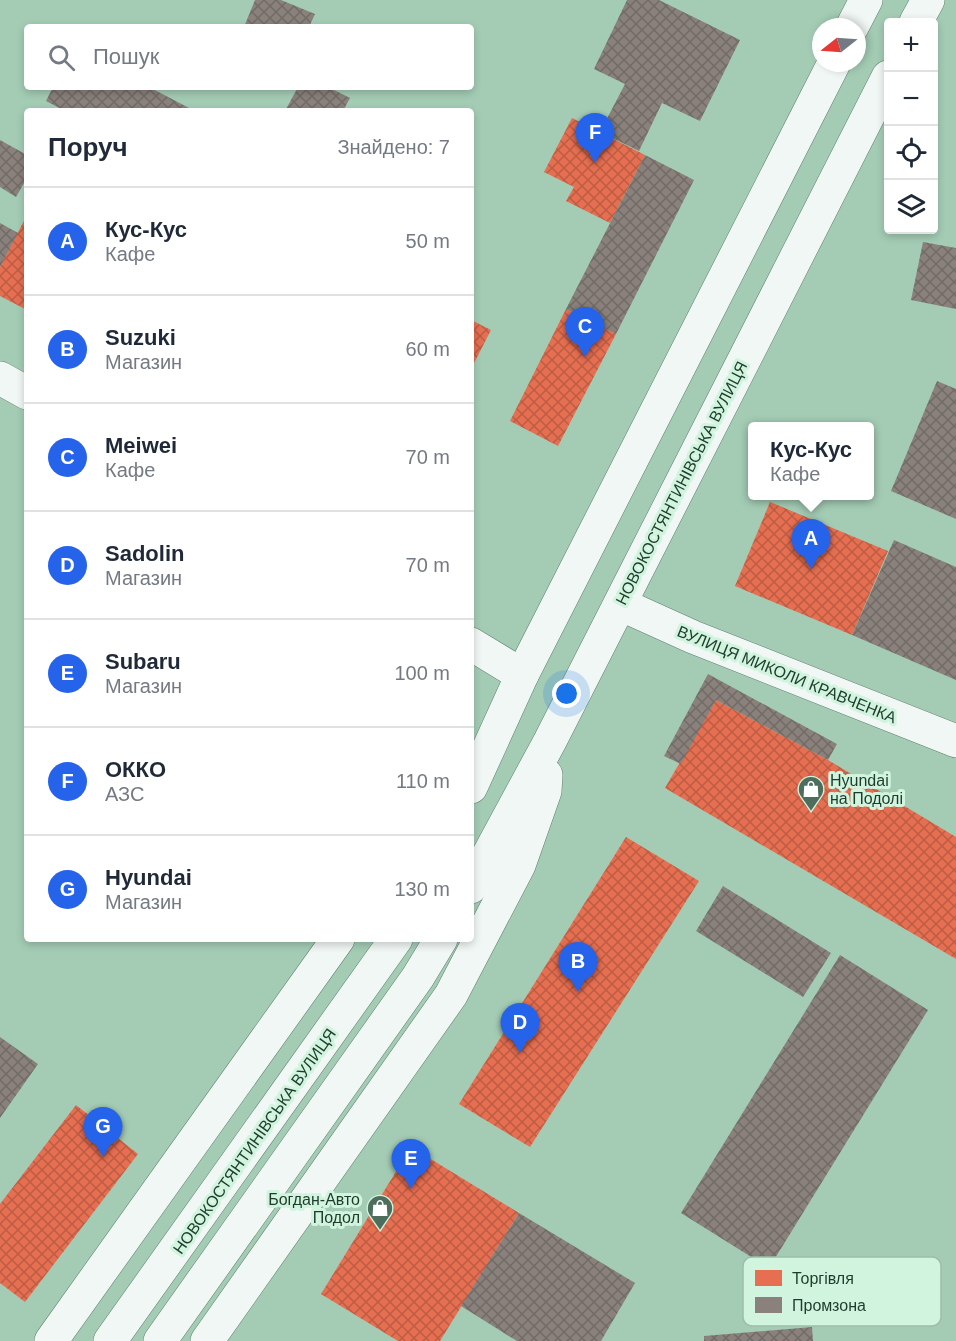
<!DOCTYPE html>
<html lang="uk">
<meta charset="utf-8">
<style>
body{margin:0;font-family:Arial,sans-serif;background:#f6f6f7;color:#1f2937}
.controls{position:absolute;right:18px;top:18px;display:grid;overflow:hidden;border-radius:6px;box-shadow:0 3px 9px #0003}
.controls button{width:54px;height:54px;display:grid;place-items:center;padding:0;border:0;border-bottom:2px solid #e0e1e3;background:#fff;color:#1f2937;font:30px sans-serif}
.compass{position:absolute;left:812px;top:18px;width:54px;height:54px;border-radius:50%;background:#fff;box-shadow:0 3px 9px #0003;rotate:253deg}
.you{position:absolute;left:567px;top:694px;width:21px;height:21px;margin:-15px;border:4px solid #fff;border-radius:50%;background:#1a73e8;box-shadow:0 0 0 9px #1a73e833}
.badge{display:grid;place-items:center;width:39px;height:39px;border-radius:50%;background:#2563eb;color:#fff;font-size:20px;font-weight:700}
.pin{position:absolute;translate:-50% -50px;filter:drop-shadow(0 2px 3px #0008)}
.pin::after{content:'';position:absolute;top:32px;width:21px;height:18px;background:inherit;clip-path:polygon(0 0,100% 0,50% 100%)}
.popup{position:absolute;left:748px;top:422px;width:126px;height:78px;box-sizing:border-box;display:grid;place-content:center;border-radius:6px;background:#fff;filter:drop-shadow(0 2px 4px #0005);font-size:20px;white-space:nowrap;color:#747a83}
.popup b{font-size:22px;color:#1f2937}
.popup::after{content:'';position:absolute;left:50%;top:100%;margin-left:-12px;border:12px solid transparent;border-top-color:#fff}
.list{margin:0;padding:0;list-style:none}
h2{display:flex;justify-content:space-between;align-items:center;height:78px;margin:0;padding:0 24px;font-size:26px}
h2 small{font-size:20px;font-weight:400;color:#747a83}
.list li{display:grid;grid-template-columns:39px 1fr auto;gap:18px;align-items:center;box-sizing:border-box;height:108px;padding:0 24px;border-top:2px solid #e0e1e3}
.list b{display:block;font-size:22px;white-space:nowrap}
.list p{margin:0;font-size:20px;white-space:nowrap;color:#747a83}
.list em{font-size:20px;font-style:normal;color:#747a83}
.icon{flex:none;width:33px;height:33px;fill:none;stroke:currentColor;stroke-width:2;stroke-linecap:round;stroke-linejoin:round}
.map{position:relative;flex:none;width:956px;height:1341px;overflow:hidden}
.search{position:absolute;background:#fff;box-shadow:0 3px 9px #0003;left:24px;top:24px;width:450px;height:66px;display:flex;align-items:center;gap:15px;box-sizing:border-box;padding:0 21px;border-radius:6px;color:#747a83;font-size:22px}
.panel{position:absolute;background:#fff;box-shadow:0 3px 9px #0003;left:24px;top:108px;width:450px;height:834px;border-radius:6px}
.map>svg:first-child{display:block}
</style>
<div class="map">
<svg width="956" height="1341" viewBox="0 0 956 1341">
<defs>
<pattern id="shops-cross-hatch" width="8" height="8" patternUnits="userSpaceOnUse" patternTransform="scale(1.5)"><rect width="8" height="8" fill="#e76f51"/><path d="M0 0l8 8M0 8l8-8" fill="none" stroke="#bb5c43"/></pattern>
<pattern id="industry-cross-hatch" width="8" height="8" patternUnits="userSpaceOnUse" patternTransform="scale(1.5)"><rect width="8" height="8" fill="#8a817c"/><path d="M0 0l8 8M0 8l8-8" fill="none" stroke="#706b66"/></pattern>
</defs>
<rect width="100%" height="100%" fill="#a4ccb5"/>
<g fill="url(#shops-cross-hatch)">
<path d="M572 118 645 155 610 223 566 201 574 187 544 172Z"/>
<path d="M27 215V310L0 296V267Z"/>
<path d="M566 309 616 334 558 446 510 421Z"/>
<path d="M471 320 491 330 471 369Z"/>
<path d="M770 502 888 551 852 635 735 586Z"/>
<path d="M716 700 828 760 956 837V959L665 788Z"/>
<path d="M626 837 699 881 530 1147 459 1104Z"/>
<path d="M76 1105 138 1154 25 1302 0 1283V1204Z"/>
<path d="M411 1147 519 1213 440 1341H398L321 1294Z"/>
</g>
<g fill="url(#industry-cross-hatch)">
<path d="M255 0H281L315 14 309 27H244Z"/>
<path d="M627 0H659L740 40 700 121 662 103 639 151 600 132 625 84 594 69Z"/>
<path d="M53 87H149L191 109 65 111 46 101Z"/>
<path d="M298 87H336L334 90 350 98 343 111H285Z"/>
<path d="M0 140 27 155V178L16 197 0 187Z"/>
<path d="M645 155 694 180 616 334 566 309Z"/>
<path d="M0 223 18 233 0 267Z"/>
<path d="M923 242 956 248V309L911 300Z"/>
<path d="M937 381 956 389V519L891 491Z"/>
<path d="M894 540 956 567V680L852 635Z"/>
<path d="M708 674 837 744 828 760 716 700 681 764 664 756Z"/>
<path d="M723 886 831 953 803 997 696 931Z"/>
<path d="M840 955 928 1010 769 1268 681 1213Z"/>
<path d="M0 1037 38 1064 0 1118Z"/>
<path d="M519 1213 635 1283 601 1341H517L461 1306Z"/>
<path d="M812 1327 813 1341H704V1336Z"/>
</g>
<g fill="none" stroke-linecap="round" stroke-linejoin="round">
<g stroke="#5e806f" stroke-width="34">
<g id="minor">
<path d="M0 378 27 393"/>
<path d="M620 604 693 637 956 741"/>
<path d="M471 644 522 675"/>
</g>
</g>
<g stroke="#5e806f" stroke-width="34">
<g id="major">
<path d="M916 22 928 0"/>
<path d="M852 27 866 0"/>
<path d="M471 787 522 675 834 63"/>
<path d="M471 887 550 741 888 77"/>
<path d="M51 1341 338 939"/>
<path d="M110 1341 396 939"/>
<path d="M160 1341 418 977 441 939"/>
<path d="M207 1341 451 995 519 865 545 791 546 775"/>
</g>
</g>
<use href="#minor" stroke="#f1f7f4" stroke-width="33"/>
<use href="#major" stroke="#f1f7f4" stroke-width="33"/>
</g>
<defs>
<g id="shop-pin" transform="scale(1.35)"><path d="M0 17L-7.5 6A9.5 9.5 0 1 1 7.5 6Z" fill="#4d6e5c" stroke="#d1f4de"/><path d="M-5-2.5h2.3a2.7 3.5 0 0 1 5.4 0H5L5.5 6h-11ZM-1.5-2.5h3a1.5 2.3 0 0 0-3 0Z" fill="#fff"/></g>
</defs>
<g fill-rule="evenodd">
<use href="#shop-pin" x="811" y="789"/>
<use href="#shop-pin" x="380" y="1208"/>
</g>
<g text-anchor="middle" stroke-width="6" stroke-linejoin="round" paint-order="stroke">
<g font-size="16" fill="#1e3c2c" stroke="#d1f4de">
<text transform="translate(681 483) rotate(-63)" y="6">НОВОКОСТЯНТИНІВСЬКА ВУЛИЦЯ</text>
<text transform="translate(787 674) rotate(22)" y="6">ВУЛИЦЯ МИКОЛИ КРАВЧЕНКА</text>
<text transform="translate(254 1141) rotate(-55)" y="6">НОВОКОСТЯНТИНІВСЬКА ВУЛИЦЯ</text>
</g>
<g font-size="16" fill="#1e3c2c" stroke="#d1f4de" text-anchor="start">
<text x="830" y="786">Hyundai<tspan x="830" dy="18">на Подолі</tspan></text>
<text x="360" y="1205" text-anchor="end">Богдан-Авто<tspan x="360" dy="18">Подол</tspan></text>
</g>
</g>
<rect x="743" y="1257" width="198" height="69" rx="9" fill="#d1f4de" stroke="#9bbda9" stroke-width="1.5"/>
<rect x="755" y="1270" width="27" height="16" fill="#e76f51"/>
<rect x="755" y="1297" width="27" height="16" fill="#8a817c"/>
<g font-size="16" fill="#1e3c2c">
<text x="792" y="1284">Торгівля</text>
<text x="792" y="1311">Промзона</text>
</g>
</svg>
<div class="controls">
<button>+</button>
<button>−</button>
<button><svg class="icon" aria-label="locate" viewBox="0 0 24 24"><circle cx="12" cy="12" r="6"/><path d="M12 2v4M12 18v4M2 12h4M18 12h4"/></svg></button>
<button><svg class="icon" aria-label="layers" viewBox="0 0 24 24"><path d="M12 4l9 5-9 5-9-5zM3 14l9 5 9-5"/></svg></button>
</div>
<svg class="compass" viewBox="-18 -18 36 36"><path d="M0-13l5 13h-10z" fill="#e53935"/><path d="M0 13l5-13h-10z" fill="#747a83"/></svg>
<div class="you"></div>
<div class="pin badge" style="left:811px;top:569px">A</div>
<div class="popup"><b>Кус-Кус</b>Кафе</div>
<div class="pin badge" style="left:578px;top:992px">B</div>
<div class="pin badge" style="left:585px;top:357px">C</div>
<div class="pin badge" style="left:520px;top:1053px">D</div>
<div class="pin badge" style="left:411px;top:1189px">E</div>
<div class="pin badge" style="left:595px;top:163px">F</div>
<div class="pin badge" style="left:103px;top:1157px">G</div>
<div class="search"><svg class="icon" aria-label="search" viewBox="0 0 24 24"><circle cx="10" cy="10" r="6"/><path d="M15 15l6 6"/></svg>Пошук</div>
<section class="panel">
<h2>Поруч<small>Знайдено: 7</small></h2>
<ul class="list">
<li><span class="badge">A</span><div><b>Кус-Кус</b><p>Кафе</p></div><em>50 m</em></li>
<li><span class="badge">B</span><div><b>Suzuki</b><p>Магазин</p></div><em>60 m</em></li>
<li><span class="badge">C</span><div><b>Meiwei</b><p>Кафе</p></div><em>70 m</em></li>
<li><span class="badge">D</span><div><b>Sadolin</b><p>Магазин</p></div><em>70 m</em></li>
<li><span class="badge">E</span><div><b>Subaru</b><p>Магазин</p></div><em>100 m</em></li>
<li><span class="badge">F</span><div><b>ОККО</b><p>АЗС</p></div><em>110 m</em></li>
<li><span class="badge">G</span><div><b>Hyundai</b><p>Магазин</p></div><em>130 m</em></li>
</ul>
</section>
</div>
